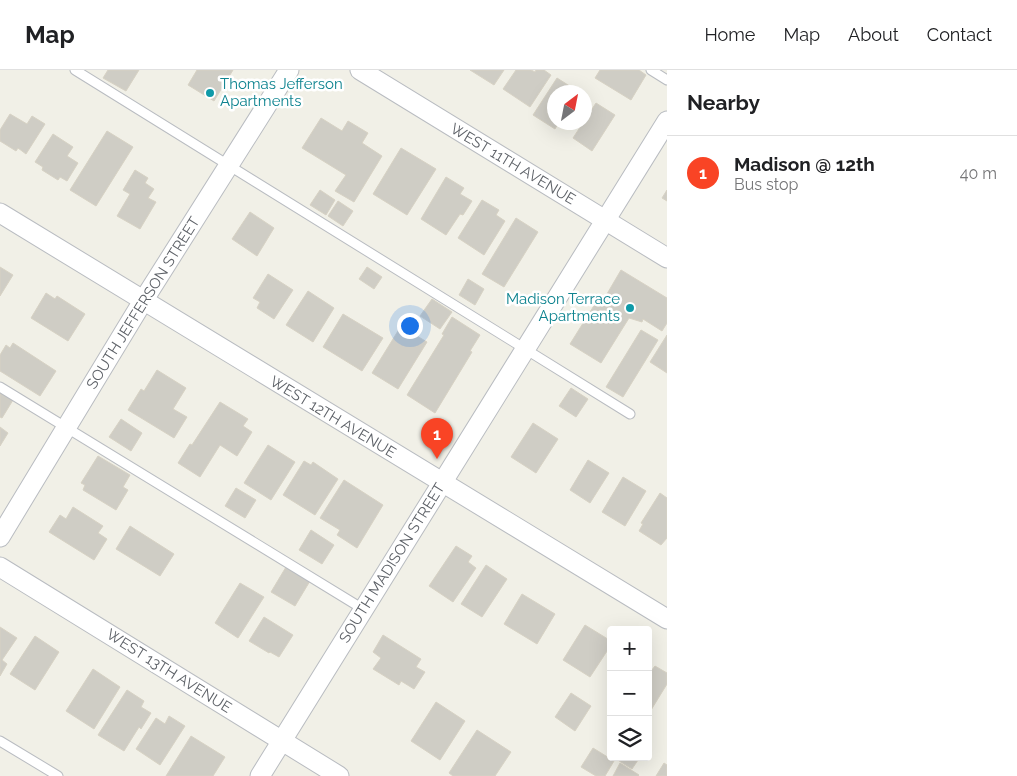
<!DOCTYPE html>
<html lang="en">
<head>
<meta charset="utf-8">
<style>
  :root { --surface:#fff; --page:#f6f6f6; --text:#202124; --muted:#757577; --line:#e0e0e0; --accent:#f94425 }
  body { margin:0; font-family:Raleway,sans-serif; background:var(--page); color:var(--text) }
  .controls { position:absolute; right:15px; bottom:15px; display:grid; overflow:hidden; border-radius:5px; box-shadow:0 5px 20px #0002 }
  .controls button { width:45px; height:45px; display:grid; place-items:center; padding:0; border:0; border-bottom:1px solid var(--line); background:var(--surface); color:var(--text); font:25px sans-serif }
  .compass { position:absolute; left:547px; top:15px; width:45px; height:45px; border-radius:50%; background:var(--surface); box-shadow:0 5px 20px #0002; rotate:32deg }
  .you { position:absolute; left:409px; top:255px; width:18px; height:18px; margin:-12px; border:4px solid #fff; border-radius:50%; background:#1a73e8; box-shadow:0 0 0 8px #1a73e833 }
  .badge { display:grid; place-items:center; width:32px; height:32px; border-radius:50%; background:var(--accent); color:#fff; font-size:16px; font-weight:700 }
  .pin { position:absolute; translate:-50% -41px; filter:drop-shadow(0 1px 2px #0008) }
  .pin::after { content:''; position:absolute; top:26px; width:18px; height:15px; background:inherit; clip-path:polygon(0 0,100% 0,50% 100%) }
  .list { margin:0; padding:0; list-style:none }
  h2 { display:flex; justify-content:space-between; align-items:center; height:65px; margin:0; padding:0 20px; font-size:21px }
  h2 small { font-size:16px; font-weight:400; color:var(--muted) }
  .list li { display:grid; grid-template-columns:32px 1fr auto; gap:15px; align-items:center; box-sizing:border-box; height:75px; padding:0 20px; border-top:1px solid var(--line) }
  .list b { display:block; font-size:19px; white-space:nowrap }
  .list p { margin:0; font-size:16px; white-space:nowrap; color:var(--muted) }
  .list em { font-size:16px; font-style:normal; color:var(--muted) }
  .icon { flex:none; width:28px; height:28px; fill:none; stroke:currentColor; stroke-width:2; stroke-linecap:round; stroke-linejoin:round }
  .map { position:relative; flex:none; width:667px; height:706px; overflow:hidden }
  header { display:flex; align-items:center; gap:30px; box-sizing:border-box; height:70px; padding:0 25px; background:var(--surface); border-bottom:1px solid var(--line) }
  header strong { font-size:24px }
  nav { display:flex; gap:28px; margin-inline-start:auto; font-size:18px }
  main { display:flex }
  aside { flex:1; background:var(--surface) }
  .map>svg:first-child { display:block }
  .building { fill:#cfcdc5; stroke:#d7d2c4 }
  .lines { fill:none; stroke-linecap:round; stroke-linejoin:round }
  .lane-casing { stroke:#b9bcc1; stroke-width:11 }
  .street-casing { stroke:#b9bcc1; stroke-width:21 }
  .lane { stroke:#fff; stroke-width:9 }
  .street { stroke:#fff; stroke-width:19 }
  .culture-dot { fill:#0f9aa8; stroke:#fff; stroke-width:2 }
  .labels { text-anchor:middle; stroke-width:5; stroke-linejoin:round; paint-order:stroke }
  .culture-label { font-size:15px; fill:#0d838f; stroke:#fff; text-anchor:start }
  .street-label { font-size:15px; fill:#5e6268; stroke:#fff }
</style>
</head>
<body>
<header>
<strong>Map</strong>
<nav><a>Home</a><a>Map</a><a>About</a><a>Contact</a></nav>
</header>
<main>
<div class="map">
<svg width="667" height="706" viewBox="0 0 667 706">
  <rect width="100%" height="100%" fill="#f1f0e7"/>
  <g class="building">
    <path d="M108 0H139L126 21 103 8Z"/>
    <path d="M197 0H233L214 31 188 15Z"/>
    <path d="M470 0H504L494 15Z"/>
    <path d="M516 0H531L535 2 536 0H544L551 5 530 37 503 19Z"/>
    <path d="M600 0H639L646 5 631 30 595 8Z"/>
    <path d="M557 8 579 22H554V52H559L555 59 533 45Z"/>
    <path d="M596 33 615 45 592 81 573 68Z"/>
    <path d="M10 44 27 54 32 46 45 54 26 84 18 78 16 81 0 71V60Z"/>
    <path d="M321 48 342 61 348 51 368 63 362 73 382 86 354 132 335 121 346 105 302 78Z"/>
    <path d="M107 61 133 77 96 136 70 120Z"/>
    <path d="M53 64 73 77 67 86 78 93 67 111 60 107 58 110 42 100 43 97 35 92Z"/>
    <path d="M401 78 436 99 407 145 373 124Z"/>
    <path d="M135 100 148 108 145 113 154 119 148 128 156 132 140 159 117 146 130 124 123 120Z"/>
    <path d="M446 107 464 118 460 124 472 131 463 145 460 144 446 165 421 149Z"/>
    <path d="M320 120 335 130 326 145 310 135Z"/>
    <path d="M667 120V131L662 128Z"/>
    <path d="M482 130 499 140 496 145 505 151 484 185 458 168Z"/>
    <path d="M338 131 353 141 343 156 328 146Z"/>
    <path d="M250 142 274 158 257 186 232 169Z"/>
    <path d="M516 148 538 162 504 217 482 204Z"/>
    <path d="M0 197 13 205 0 226Z"/>
    <path d="M367 197 382 207 374 219 359 209Z"/>
    <path d="M621 200 667 228V253L662 261 643 249 642 252 629 248 601 293 570 274 600 226 604 229Z"/>
    <path d="M268 204 293 220 274 249 257 238 260 232 253 228Z"/>
    <path d="M468 209 484 219 475 235 459 225Z"/>
    <path d="M308 221 334 238 313 272 286 255Z"/>
    <path d="M46 223 55 229 57 226 85 244 68 271 31 248Z"/>
    <path d="M432 229 452 242 440 259 420 246Z"/>
    <path d="M343 244 383 268 362 301 323 277Z"/>
    <path d="M452 247 480 265 470 281 472 282 435 343 407 325 444 265 442 264Z"/>
    <path d="M406 248 417 254 412 263 427 272 398 319 372 303Z"/>
    <path d="M641 260 658 270 623 327 606 317Z"/>
    <path d="M667 265V303L650 292Z"/>
    <path d="M13 273 56 301 40 326 0 301V285L6 275 10 278Z"/>
    <path d="M157 300 186 318 173 339 187 347 174 368 128 340 141 319 144 321Z"/>
    <path d="M571 318 588 329 576 347 559 336Z"/>
    <path d="M0 323 13 330 2 348 0 347Z"/>
    <path d="M220 332 248 349 243 356 252 362 237 386 220 375 200 407 178 393 190 374 192 375Z"/>
    <path d="M121 349 142 363 131 381 109 367Z"/>
    <path d="M533 353 558 369 536 403 511 387Z"/>
    <path d="M0 357 8 363 0 376Z"/>
    <path d="M268 375 295 392 271 430 244 413Z"/>
    <path d="M98 386 130 405 123 417 128 420 116 440 83 420 85 415 81 413Z"/>
    <path d="M588 390 609 403 590 433 570 420Z"/>
    <path d="M304 391 311 395 313 392 338 409 315 445 283 425Z"/>
    <path d="M623 407 646 421 625 456 602 442Z"/>
    <path d="M344 410 383 435 357 478 337 465 340 460 320 448Z"/>
    <path d="M236 418 256 430 245 448 225 436Z"/>
    <path d="M660 423 667 428V468L661 475 639 461 643 454 641 453Z"/>
    <path d="M73 437 103 456 98 463 107 469 94 490 49 462 60 445 66 449Z"/>
    <path d="M130 456 174 484 160 506 116 479Z"/>
    <path d="M311 460 334 475 322 494 299 480Z"/>
    <path d="M456 476 472 486 468 492 476 498 453 532 429 516Z"/>
    <path d="M486 495 507 509 482 547 461 534Z"/>
    <path d="M286 497 310 511 295 536 271 522Z"/>
    <path d="M240 513 264 527 238 568 215 553Z"/>
    <path d="M522 524 555 544 537 574 504 554Z"/>
    <path d="M264 547 293 565 279 587 270 582 269 583 249 571Z"/>
    <path d="M585 555 611 571V575L590 607 563 590Z"/>
    <path d="M0 557 17 568 2 590 7 594 0 606Z"/>
    <path d="M383 565 421 589 416 597 425 602 414 619 401 611 399 615 373 599 381 588 373 582Z"/>
    <path d="M35 566 59 582 35 620 10 604Z"/>
    <path d="M655 596 667 603V614L648 645V600L651 601Z"/>
    <path d="M93 599 120 617 94 659 66 641Z"/>
    <path d="M127 620 144 631 141 637 151 643 141 659 139 657 124 681 98 665Z"/>
    <path d="M571 623 591 636 575 661 555 647Z"/>
    <path d="M436 632 465 651 440 690 411 671Z"/>
    <path d="M169 646 185 656 160 695 136 679 156 648 165 654Z"/>
    <path d="M477 660 511 682 495 706H453L449 703Z"/>
    <path d="M191 666 225 687 213 706H166Z"/>
    <path d="M593 678 614 691 605 706H596L581 697Z"/>
    <path d="M613 687H640L632 699Z"/>
    <path d="M620 693 639 705 638 706H613Z"/>
    <path d="M664 693 667 695V706H656Z"/>
  </g>
  <g class="lines">
    <g class="lane-casing">
      <g id="lane">
        <path d="M75 0 630 344"/>
        <path d="M651 0 667 10"/>
        <path d="M0 317 363 539"/>
        <path d="M0 671 58 706"/>
      </g>
    </g>
    <g class="street-casing">
      <g id="street">
        <path d="M360 0 667 188"/>
        <path d="M0 143 667 549"/>
        <path d="M0 467 143 231 289 0"/>
        <path d="M0 497 339 706"/>
        <path d="M260 706 667 51"/>
      </g>
    </g>
    <use href="#lane" class="lane"/>
    <use href="#street" class="street"/>
  </g>
  <g class="culture-dot">
    <circle cx="210" cy="23" r="5"/>
    <circle cx="630" cy="238" r="5"/>
  </g>
  <g class="labels">
    <g class="culture-label">
      <text x="220" y="19">Thomas Jefferson<tspan x="220" dy="17">Apartments</tspan></text>
      <text x="620" y="234" text-anchor="end">Madison Terrace<tspan x="620" dy="17">Apartments</tspan></text>
    </g>
    <g class="street-label">
      <text transform="translate(513 94) rotate(31)" y="5">WEST 11TH AVENUE</text>
      <text transform="translate(143 233) rotate(-58)" y="5">SOUTH JEFFERSON STREET</text>
      <text transform="translate(333 347) rotate(31)" y="5">WEST 12TH AVENUE</text>
      <text transform="translate(392 493) rotate(-58)" y="5">SOUTH MADISON STREET</text>
      <text transform="translate(169 601) rotate(32)" y="5">WEST 13TH AVENUE</text>
    </g>
  </g>
</svg>
<div class="controls">
<button>+</button>
<button>−</button>
<button><svg class="icon" aria-label="layers" viewBox="0 0 24 24"><path d="M12 4l9 5-9 5-9-5zM3 14l9 5 9-5"/></svg></button>
</div>
<svg class="compass" viewBox="-18 -18 36 36"><path d="M0-13l5 13h-10z" fill="#e53935"/><path d="M0 13l5-13h-10z" fill="#757577"/></svg>
<div class="you"></div>
<div class="pin badge" style="left:437px;top:389px">1</div>
</div>
<aside>
<h2>Nearby<small></small></h2>
<ul class="list">
<li><span class="badge">1</span><div><b>Madison @ 12th</b><p>Bus stop</p></div><em>40 m</em></li>
</ul>
</aside>
</main>
</body>
</html>
